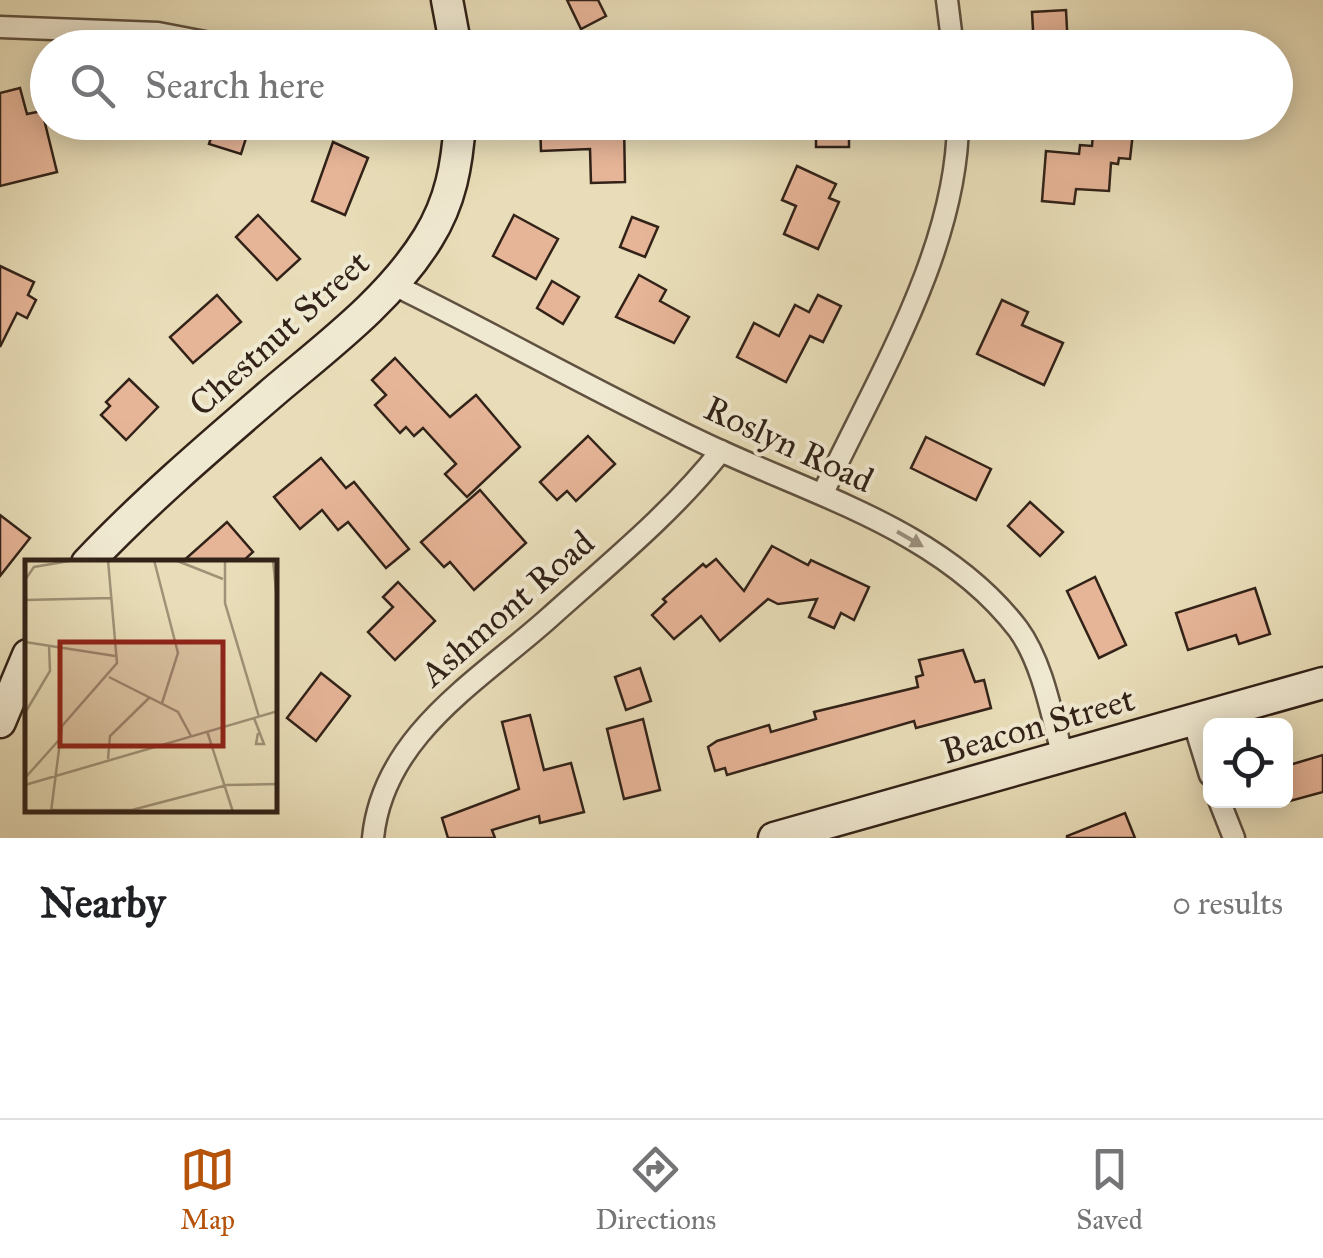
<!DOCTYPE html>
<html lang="en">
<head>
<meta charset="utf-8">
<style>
  :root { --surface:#fff; --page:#f2f2f2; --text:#202124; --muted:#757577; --line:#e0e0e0; --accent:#b45309 }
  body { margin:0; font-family:"IM FELL Great Primer",serif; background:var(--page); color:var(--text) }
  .controls { position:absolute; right:30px; bottom:30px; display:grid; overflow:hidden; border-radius:15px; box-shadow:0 5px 25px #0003 }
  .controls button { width:90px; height:90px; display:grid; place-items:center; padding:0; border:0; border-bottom:2px solid var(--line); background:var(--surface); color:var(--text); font:50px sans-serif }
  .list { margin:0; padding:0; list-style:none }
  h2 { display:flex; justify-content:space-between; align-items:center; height:130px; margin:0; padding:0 40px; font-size:42px }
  h2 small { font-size:32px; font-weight:400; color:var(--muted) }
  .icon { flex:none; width:55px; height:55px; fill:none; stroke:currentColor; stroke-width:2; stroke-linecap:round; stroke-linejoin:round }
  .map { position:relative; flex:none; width:1323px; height:838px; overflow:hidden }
  .search { position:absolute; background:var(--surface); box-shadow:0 5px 25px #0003; left:30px; right:30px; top:30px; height:110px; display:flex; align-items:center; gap:25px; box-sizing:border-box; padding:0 35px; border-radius:55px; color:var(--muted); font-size:38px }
  .sheet { height:280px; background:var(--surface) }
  nav { display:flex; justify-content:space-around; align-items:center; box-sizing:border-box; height:140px; border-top:2px solid var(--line); background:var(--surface); font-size:28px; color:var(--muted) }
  nav a { display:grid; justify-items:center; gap:5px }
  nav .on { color:var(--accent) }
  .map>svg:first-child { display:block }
  .building { fill:#e6b497; stroke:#322218; stroke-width:2.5 }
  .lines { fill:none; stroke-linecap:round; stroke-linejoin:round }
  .street-casing { stroke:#605140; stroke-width:25 }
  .secondary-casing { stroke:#322218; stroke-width:35 }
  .street { stroke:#f0e9d1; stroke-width:20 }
  .secondary { stroke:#f0e9d1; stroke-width:30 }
  .oneway { fill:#9a8f7e }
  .labels { text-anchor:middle; stroke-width:8; stroke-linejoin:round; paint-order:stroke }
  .street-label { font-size:35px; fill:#322218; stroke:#f0e9d1 }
  .inset-road { fill:none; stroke:#9f9278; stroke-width:2.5 }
  .view { fill:#8f2418; fill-opacity:0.15; stroke:#8f2418; stroke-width:5 }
  .inset-edge { fill:none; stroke:#322218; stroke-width:5 }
</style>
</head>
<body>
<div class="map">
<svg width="1323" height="838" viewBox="0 0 1323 838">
  <rect width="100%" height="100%" fill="#e8ddb8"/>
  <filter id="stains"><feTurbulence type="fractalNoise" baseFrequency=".002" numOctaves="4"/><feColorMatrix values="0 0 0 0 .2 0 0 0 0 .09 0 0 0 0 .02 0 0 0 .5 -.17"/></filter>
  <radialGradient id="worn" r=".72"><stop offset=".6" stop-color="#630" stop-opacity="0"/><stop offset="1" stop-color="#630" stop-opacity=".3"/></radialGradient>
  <g class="building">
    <path d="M567 0H598L606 16 581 29Z"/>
    <path d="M1066 10 1068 48H1034L1032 12Z"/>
    <path d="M20 88 27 114 42 111 57 172 0 186V93Z"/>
    <path d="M216 122H251L241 154 209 144Z"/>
    <path d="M540 122H624L625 182 591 183 590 149 541 151Z"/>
    <rect x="816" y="122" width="33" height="25"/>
    <path d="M1094 122 1134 124 1130 159 1119 158 1118 164 1111 163 1109 191 1076 189 1074 204 1042 201 1046 151 1079 154 1080 145 1092 146Z"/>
    <path d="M333 142 368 158 345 215 312 201Z"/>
    <path d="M797 166 836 184 829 198 839 202 818 249 784 234 796 206 782 200Z"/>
    <path d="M258 215 300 259 277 280 236 237Z"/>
    <path d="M514 215 558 239 536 279 493 256Z"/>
    <path d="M632 217 658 227 645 257 620 247Z"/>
    <path d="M0 266 34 282 28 295 36 300 27 318 17 313 0 347Z"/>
    <path d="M639 275 666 290 660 301 689 317 674 343 616 317Z"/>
    <path d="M552 281 579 297 563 324 537 308Z"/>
    <path d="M217 295 241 322 193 363 170 337Z"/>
    <path d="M818 295 841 306 823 342 810 336 786 382 737 357 754 323 779 336 795 305 809 312Z"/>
    <path d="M1002 300 1028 312 1022 325 1063 343 1044 385 977 354Z"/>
    <path d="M395 358 450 417 476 395 520 447 467 497 445 474 456 464 423 428 414 436 406 427 400 433 375 405 386 395 372 380Z"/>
    <path d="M129 379 158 407 126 440 101 415 110 406 106 402Z"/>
    <path d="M588 436 615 464 576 501 567 491 557 500 540 482Z"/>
    <path d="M926 437 991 469 976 500 911 468Z"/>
    <path d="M321 458 346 488 354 482 409 549 386 568 348 522 338 530 322 510 300 529 274 497Z"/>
    <path d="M480 490 526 543 474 590 450 562 444 567 421 542Z"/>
    <path d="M1030 502 1063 532 1040 556 1008 526Z"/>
    <path d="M0 515 30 538 0 576Z"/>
    <path d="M227 522 253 552 241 563H181Z"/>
    <path d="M772 546 808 565 811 560 869 587 854 620 841 613 834 628 809 617 817 599 778 604 768 599 720 641 701 616 674 639 652 615 666 602 663 599 703 564 706 567 716 559 744 591Z"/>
    <path d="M1095 577 1126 645 1099 658 1067 591Z"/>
    <path d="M398 582 435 621 395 660 368 632 393 607 383 597Z"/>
    <path d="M1255 588 1270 634 1239 644 1236 635 1188 650 1176 613Z"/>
    <path d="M963 650 975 682 984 680 991 708 916 728 914 721 727 775 725 768 715 771 708 747 717 741 769 725 771 732 816 719 814 712 918 687 916 677 923 675 919 660Z"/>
    <path d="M640 668 651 701 626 710 615 677Z"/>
    <path d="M321 673 350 696 316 741 287 718Z"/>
    <path d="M530 715 544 770 571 763 584 812 540 823 539 816 492 830 495 838H448L442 818 519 789 502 722Z"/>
    <path d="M643 719 660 790 624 799 607 729Z"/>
    <path d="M1323 755V792L1290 801 1286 766Z"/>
    <path d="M1125 813 1135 838H1067V836Z"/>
  </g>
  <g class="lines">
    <g class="street-casing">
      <g id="street">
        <path d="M947 0 953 48"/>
        <path d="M0 27 158 33 236 48"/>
        <path d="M392 284C503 338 611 401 723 452 826 499 946 535 1018 629 1043 663 1052 717 1063 757"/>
        <path d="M823 493C876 380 957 250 958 122"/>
        <path d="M1193 720 1210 775"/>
        <path d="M1219 800 1234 838"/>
        <path d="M373 838C383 735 480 680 550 617 609 564 672 513 721 451"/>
      </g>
    </g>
    <g class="secondary-casing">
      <g id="secondary">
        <path d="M447 0 456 48"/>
        <path d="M87 563C145 502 208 448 272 393 326 347 390 300 428 238 451 201 457 165 460 122"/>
        <path d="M0 722 28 655"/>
        <path d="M774 838 1323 683"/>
      </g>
    </g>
    <use href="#street" class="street"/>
    <use href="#secondary" class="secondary"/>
  </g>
  <defs><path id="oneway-solid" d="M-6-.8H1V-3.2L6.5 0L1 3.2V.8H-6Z" transform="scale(2.5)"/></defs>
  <use class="oneway" href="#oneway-solid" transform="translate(910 539) rotate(30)"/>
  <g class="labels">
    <g class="street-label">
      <text transform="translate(279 333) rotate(-42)" y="12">Chestnut Street</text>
      <text transform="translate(789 444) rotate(25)" y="12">Roslyn Road</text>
      <text transform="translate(507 608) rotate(-41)" y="12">Ashmont Road</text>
      <text transform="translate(1038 725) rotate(-16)" y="12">Beacon Street</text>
    </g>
  </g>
  <g transform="translate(25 560)">
    <rect width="252" height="252" fill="#e8ddb8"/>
    <path class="inset-road" d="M129 0 153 93 137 143M150 0 198 19M200 0V43L234 157M248 0 253 51M0 20 9 7 50 0M0 40 86 38M0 82 90 96M84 117 153 152 166 176M0 153 25 111 24 85M229 158 239 184H231L233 173M182 171 208 252M83 199 85 176 124 138M0 218 34 180M0 225 253 151M26 250H107L202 225 253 224M26 252 37 166 92 103 83 0"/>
    <path class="view" d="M35 82H198V186H35Z"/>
    <rect width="252" height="252" class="inset-edge"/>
  </g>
  <rect width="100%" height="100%" filter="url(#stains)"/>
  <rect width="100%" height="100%" fill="url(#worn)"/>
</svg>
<div class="controls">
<button><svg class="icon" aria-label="locate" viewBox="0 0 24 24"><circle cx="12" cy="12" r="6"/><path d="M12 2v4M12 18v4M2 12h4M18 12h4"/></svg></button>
</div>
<div class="search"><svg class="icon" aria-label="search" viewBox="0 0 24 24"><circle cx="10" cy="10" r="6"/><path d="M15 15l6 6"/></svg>Search here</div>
</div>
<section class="sheet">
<h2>Nearby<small>0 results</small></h2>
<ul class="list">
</ul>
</section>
<nav>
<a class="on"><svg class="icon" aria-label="map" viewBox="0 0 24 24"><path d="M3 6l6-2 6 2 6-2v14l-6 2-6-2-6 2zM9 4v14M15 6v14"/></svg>Map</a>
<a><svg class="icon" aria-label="directions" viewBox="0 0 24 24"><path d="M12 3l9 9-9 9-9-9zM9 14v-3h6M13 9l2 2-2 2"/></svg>Directions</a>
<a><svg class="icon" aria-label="saved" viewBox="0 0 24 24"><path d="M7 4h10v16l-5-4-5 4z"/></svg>Saved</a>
</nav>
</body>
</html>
